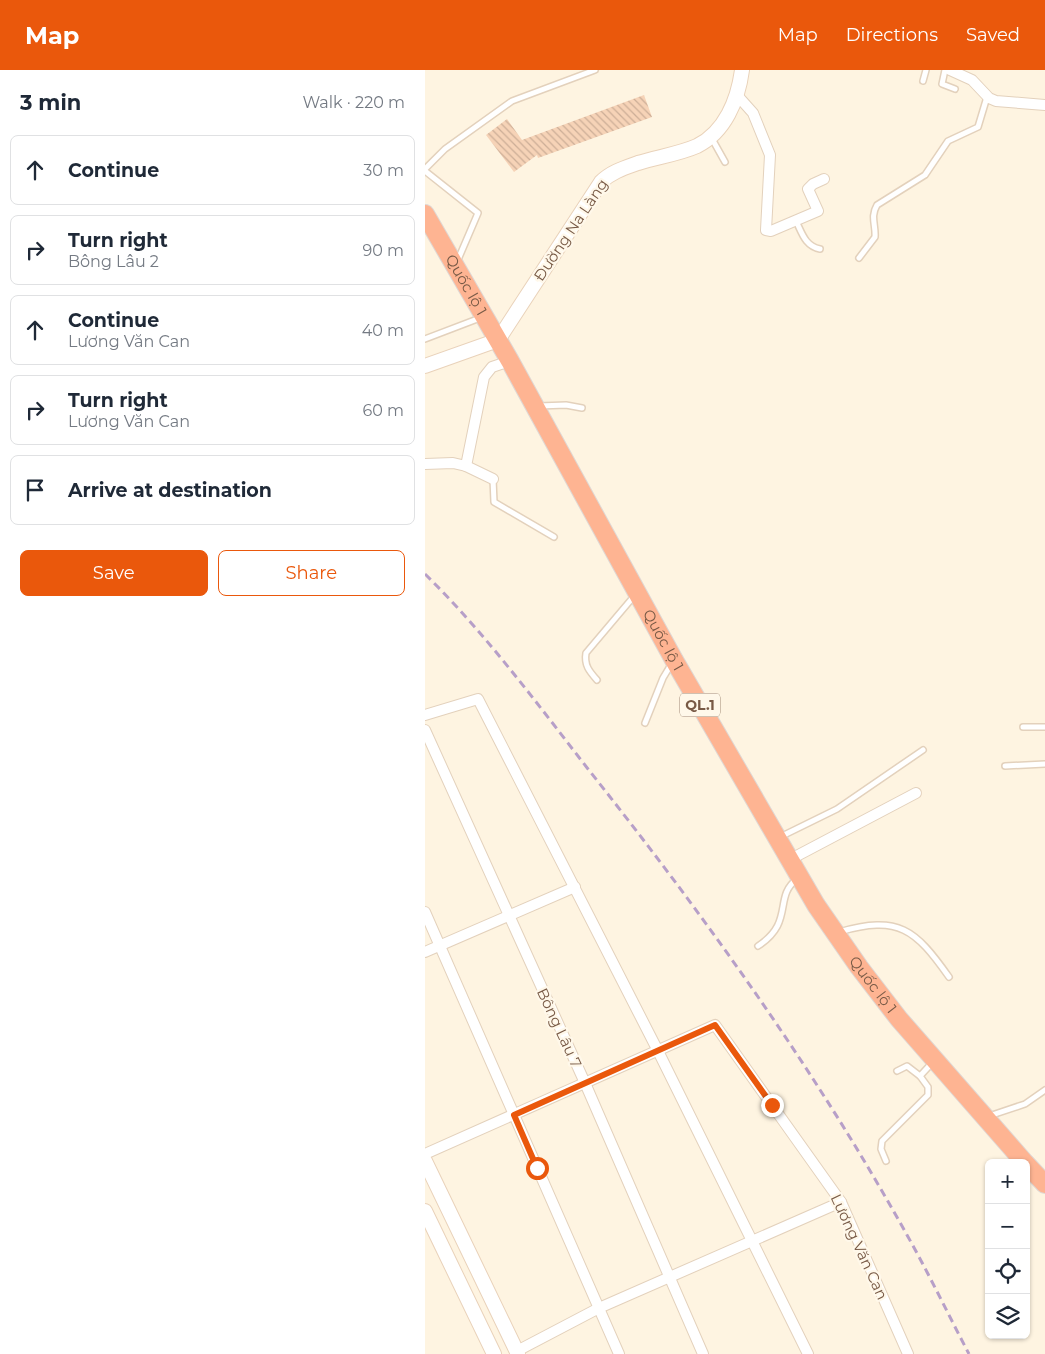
<!DOCTYPE html>
<html lang="en">
<head>
<meta charset="utf-8">
<style>
  :root { --surface:#fff; --page:#f2f2f3; --text:#1f2937; --muted:#747a83; --line:#e0e1e3; --accent:#ea580c }
  body { margin:0; font-family:Montserrat,sans-serif; background:var(--page); color:var(--text) }
  .controls { position:absolute; right:15px; bottom:15px; display:grid; overflow:hidden; border-radius:8px; box-shadow:0 1px 4px #0004 }
  .controls button { width:45px; height:45px; display:grid; place-items:center; padding:0; border:0; border-bottom:1px solid var(--line); background:var(--surface); color:var(--text); font:25px sans-serif }
  .stop { position:absolute; width:15px; height:15px; margin:-11px; border:4px solid #ea580c; border-radius:50%; background:#fff }
  .stop.end { background:#ea580c; border-color:#fff; box-shadow:0 1px 5px #0008 }
  .list { margin:0; padding:0; list-style:none }
  h2 { display:flex; justify-content:space-between; align-items:center; height:65px; margin:0; padding:0 20px; font-size:21px }
  h2 small { font-size:16px; font-weight:400; color:var(--muted) }
  .list li { display:grid; grid-template-columns:32px 1fr auto; gap:15px; align-items:center; box-sizing:border-box; height:70px; margin:0 10px 10px; padding:0 10px; border:1px solid var(--line); border-radius:8px }
  .list b { display:block; font-size:19px; white-space:nowrap }
  .list p { margin:0; font-size:16px; white-space:nowrap; color:var(--muted) }
  .list em { font-size:16px; font-style:normal; color:var(--muted) }
  .actions { display:flex; gap:10px; padding:15px 20px }
  .actions a { flex:1; padding:11px 0; border:1px solid var(--accent); border-radius:8px; text-align:center; font-size:18px; color:var(--accent) }
  .actions .main { background:var(--accent); color:#fff }
  .icon { flex:none; width:28px; height:28px; fill:none; stroke:currentColor; stroke-width:2; stroke-linecap:round; stroke-linejoin:round }
  .map { position:relative; flex:none; width:620px; height:1284px; overflow:hidden }
  header { display:flex; align-items:center; gap:30px; box-sizing:border-box; height:70px; padding:0 25px; background:var(--accent); color:#fff }
  header strong { font-size:24px }
  nav { display:flex; gap:28px; margin-inline-start:auto; font-size:18px }
  main { display:flex }
  aside { flex:1; background:var(--surface) }
  .map>svg:first-child { display:block }
  .building { fill:url(#building-back-hatch) }
  .lines { fill:none; stroke-linecap:round; stroke-linejoin:round }
  .lane-casing { stroke:#e3d1bc; stroke-width:8 }
  .street-casing { stroke:#e3d1bc; stroke-width:12 }
  .secondary-casing { stroke:#e9d2ba; stroke-width:16 }
  .highway-casing { stroke:#dfd7d3; stroke-width:20 }
  .lane { stroke:#fff; stroke-width:5 }
  .street { stroke:#fff; stroke-width:10 }
  .secondary { stroke:#fff; stroke-width:14 }
  .highway { stroke:#feb492; stroke-width:18 }
  .rail { stroke:#b79fc8; stroke-width:3; stroke-dasharray:8 5; stroke-linecap:butt }
  .route { stroke:#ea580c; stroke-width:6 }
  .labels { text-anchor:middle; stroke-width:4.5; stroke-linejoin:round; paint-order:stroke }
  .shield { fill:#fff8ea; stroke:#a08977; stroke-width:1 }
  .shield-label { font-size:14px; font-weight:bold; fill:#785a46 }
  .street-label { font-size:15px; fill:#785a46; stroke:#fff8ea }
</style>
</head>
<body>
<header>
<strong>Map</strong>
<nav><a>Map</a><a>Directions</a><a>Saved</a></nav>
</header>
<main>
<aside>
<h2>3 min<small>Walk · 220 m</small></h2>
<ul class="list">
<li><svg class="icon" aria-label="ahead" viewBox="0 0 24 24"><path d="M12 20V5M6 11l6-6 6 6"/></svg><div><b>Continue</b></div><em>30 m</em></li>
<li><svg class="icon" aria-label="right" viewBox="0 0 24 24"><path d="M7 20v-9h11M14 6l5 5-5 5"/></svg><div><b>Turn right</b><p>Bông Lâu 2</p></div><em>90 m</em></li>
<li><svg class="icon" aria-label="ahead" viewBox="0 0 24 24"><path d="M12 20V5M6 11l6-6 6 6"/></svg><div><b>Continue</b><p>Lương Văn Can</p></div><em>40 m</em></li>
<li><svg class="icon" aria-label="right" viewBox="0 0 24 24"><path d="M7 20v-9h11M14 6l5 5-5 5"/></svg><div><b>Turn right</b><p>Lương Văn Can</p></div><em>60 m</em></li>
<li><svg class="icon" aria-label="arrive" viewBox="0 0 24 24"><path d="M6 21V4h12l-3 4 3 4H6"/></svg><div><b>Arrive at destination</b></div></li>
</ul>
<div class="actions"><a class="main">Save</a><a>Share</a></div>
</aside>
<div class="map">
<svg width="620" height="1284" viewBox="0 0 620 1284">
  <defs>
    <pattern id="building-back-hatch" width="6" height="6" patternUnits="userSpaceOnUse" patternTransform="scale(1.25)"><rect width="6" height="6" fill="#f6d3b7"/><path d="M-1 5l2 2M0 0l6 6M5-1l2 2" fill="none" stroke="#ccae97"/></pattern>
  </defs>
  <rect width="100%" height="100%" fill="#fef4e1"/>
  <path class="building" d="M219 25 227 47 113 88 112 85 89 102 61 65 82 49 97 70Z"/>
  <g class="lines">
    <g class="lane-casing">
      <g id="lane">
        <path d="M520 0 517 14 530 19"/>
        <path d="M498 11 501 0"/>
        <path d="M286 67 300 92"/>
        <path d="M0 99 20 79 87 31 170 0"/>
        <path d="M0 101 53 143 32 192"/>
        <path d="M371 151C377 163 380 176 395 179"/>
        <path d="M434 188 450 167C451 155 445 147 452 135L500 105 523 71 553 57 562 27"/>
        <path d="M0 269 55 248"/>
        <path d="M114 336 141 335 157 338"/>
        <path d="M68 409 69 432 129 467"/>
        <path d="M172 610C164 601 159 595 161 583L210 525"/>
        <path d="M220 653 238 608 247 593"/>
        <path d="M598 657H620"/>
        <path d="M580 696 620 694"/>
        <path d="M355 767 412 739 498 680"/>
        <path d="M414 862C474 845 490 859 524 907"/>
        <path d="M333 876C370 852 348 827 372 809"/>
        <path d="M472 1001 482 996 495 1006"/>
        <path d="M564 1046 600 1034 620 1020"/>
        <path d="M461 1091 456 1079 457 1071 503 1025V1017L495 1006 507 993"/>
      </g>
    </g>
    <g class="street-casing">
      <g id="street">
        <path d="M525 0 547 10 564 28 571 31 620 35"/>
        <path d="M311 24 328 43 345 85 341 160 346 161 393 141 383 119 388 114 399 109"/>
        <path d="M0 394 28 393 41 396 68 409"/>
        <path d="M41 396 59 307 67 297 85 291"/>
        <path d="M0 645 53 629 233 981 383 1284"/>
        <path d="M0 660 160 1013 278 1284"/>
        <path d="M364 790 491 723"/>
        <path d="M0 842 194 1284"/>
        <path d="M0 882 150 817"/>
        <path d="M0 1084 290 955 416 1132 483 1284"/>
        <path d="M92 1281 174 1238 416 1132"/>
      </g>
    </g>
    <g class="secondary-casing">
      <g id="secondary">
        <path d="M0 296 73 270 176 112C186 102 199 98 213 93 232 87 254 84 272 76 300 62 313 30 317 0"/>
        <path d="M0 1091 93 1284"/>
        <path d="M0 1141 69 1284"/>
      </g>
    </g>
    <g class="highway-casing">
      <g id="highway">
        <path id="s1" d="M0 144 85 291 249 590 391 835 434 897 474 949 600 1093"/>
        <path d="M601 1094 620 1114"/>
      </g>
    </g>
    <use href="#lane" class="lane"/>
    <use href="#street" class="street"/>
    <use href="#secondary" class="secondary"/>
    <use href="#highway" class="highway"/>
    <path class="rail" d="M0 504C60 563 111 632 163 699 279 845 391 1001 482 1165 504 1204 523 1244 544 1284"/>
  </g>
  <g class="lines">
    <path class="route" d="M112 1098 89 1045 290 955 347 1035"/>
  </g>
  <g class="labels">
    <rect class="shield" x="255" y="623.5" width="40" height="23" rx="4"/>
    <g class="shield-label">
      <text x="275" y="640">QL.1</text>
    </g>
    <g class="street-label">
      <text transform="translate(146 160) rotate(-56)" y="5">Đường Na Làng</text>
      <text dy="5" stroke="none"><textPath href="#s1" startOffset="82">Quốc lộ 1</textPath></text>
      <text dy="5" stroke="none"><textPath href="#s1" startOffset="488">Quốc lộ 1</textPath></text>
      <text dy="5" stroke="none"><textPath href="#s1" startOffset="892">Quốc lộ 1</textPath></text>
      <text transform="translate(134 958) rotate(65)" y="5">Bông Lâu 7</text>
      <text transform="translate(434 1177) rotate(65)" y="5">Lương Văn Can</text>
    </g>
  </g>
</svg>
<div class="controls">
<button>+</button>
<button>−</button>
<button><svg class="icon" aria-label="locate" viewBox="0 0 24 24"><circle cx="12" cy="12" r="6"/><path d="M12 2v4M12 18v4M2 12h4M18 12h4"/></svg></button>
<button><svg class="icon" aria-label="layers" viewBox="0 0 24 24"><path d="M12 4l9 5-9 5-9-5zM3 14l9 5 9-5"/></svg></button>
</div>
<div class="stop" style="left:112px;top:1098px"></div>
<div class="stop end" style="left:347px;top:1035px"></div>
</div>
</main>
</body>
</html>
